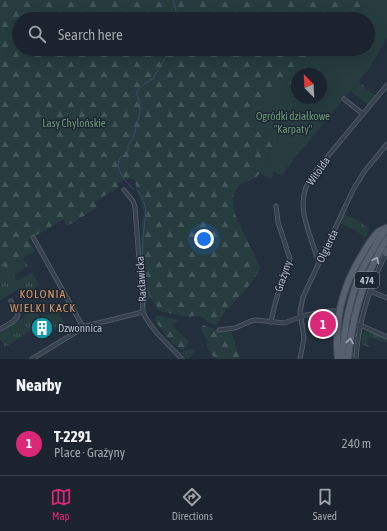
<!DOCTYPE html>
<html lang="en">
<head>
<meta charset="utf-8">
<style>
  :root { --surface:#1b232e; --page:#282f3a; --text:#f1f3f6; --muted:#a0a4aa; --line:#39404a; --accent:#db2777 }
  body { margin:0; font-family:"Asap Condensed",sans-serif; background:var(--page); color:var(--text) }
  .compass { position:absolute; left:291px; top:68px; width:36px; height:36px; border-radius:50%; background:var(--surface); box-shadow:0 4px 16px #0002; rotate:336deg }
  .you { position:absolute; left:204px; top:239px; width:14px; height:14px; margin:-10px; border:3px solid #fff; border-radius:50%; background:#1a73e8; box-shadow:0 0 0 6px #1a73e833 }
  .badge { display:grid; place-items:center; width:26px; height:26px; border-radius:50%; background:var(--accent); color:#fff; font-size:13px; font-weight:700 }
  .pin { position:absolute; translate:-50% -50%; border:2px solid #fff; box-shadow:0 1px 4px #0006 }
  .list { margin:0; padding:0; list-style:none }
  h2 { display:flex; justify-content:space-between; align-items:center; height:52px; margin:0; padding:0 16px; font-size:17px }
  h2 small { font-size:13px; font-weight:400; color:var(--muted) }
  .list li { display:grid; grid-template-columns:26px 1fr auto; gap:12px; align-items:center; box-sizing:border-box; height:64px; padding:0 16px; border-top:1px solid var(--line) }
  .list b { display:block; font-size:15px; white-space:nowrap }
  .list p { margin:0; font-size:13px; white-space:nowrap; color:var(--muted) }
  .list em { font-size:13px; font-style:normal; color:var(--muted) }
  .icon { flex:none; width:22px; height:22px; fill:none; stroke:currentColor; stroke-width:2; stroke-linecap:round; stroke-linejoin:round }
  .map { position:relative; flex:none; width:387px; height:359px; overflow:hidden }
  .search { position:absolute; background:var(--surface); box-shadow:0 4px 16px #0002; left:12px; right:12px; top:12px; height:44px; display:flex; align-items:center; gap:10px; box-sizing:border-box; padding:0 14px; border-radius:22px; color:var(--muted); font-size:15px }
  .sheet { height:116px; background:var(--surface) }
  nav { display:flex; justify-content:space-around; align-items:center; box-sizing:border-box; height:56px; border-top:1px solid var(--line); background:var(--surface); font-size:11px; color:var(--muted) }
  nav a { display:grid; justify-items:center; gap:2px }
  nav .on { color:var(--accent) }
  .map>svg:first-child { display:block }
  .grass { fill:url(#grass-tufts) }
  .forest { fill:url(#forest-firs) }
  .green { fill:#263c3f }
  .lines { fill:none; stroke-linecap:round; stroke-linejoin:round }
  .stream { stroke:#394c67; stroke-width:1 }
  .street-casing { stroke:#565f6c; stroke-width:5 }
  .primary-casing { stroke:#414a57; stroke-width:8 }
  .street { stroke:#38414e; stroke-width:3.5 }
  .primary { stroke:#56606e; stroke-width:6 }
  .oneway { stroke:#a1aab7 }
  .labels { text-anchor:middle; stroke-width:3; stroke-linejoin:round; paint-order:stroke }
  .shield { fill:#1d2633; stroke:#878f9c; stroke-width:1 }
  .shield-label { font-size:10px; font-weight:bold; fill:#b4bcc9 }
  .park-label { font-size:11px; fill:#6b9a76; stroke:#1d2633 }
  .street-label { font-size:11px; fill:#b4bcc9; stroke:#1d2633 }
  .poi-label { font-size:11px; fill:#b4bcc9; stroke:#1d2633; text-anchor:start }
  .neighbourhood-label { font-size:12px; letter-spacing:1px; fill:#d59563; stroke:#1d2633 }
</style>
</head>
<body>
<div class="map">
<svg width="387" height="359" viewBox="0 0 387 359">
  <defs>
    <pattern id="grass-tufts" width="24" height="20" patternUnits="userSpaceOnUse"><rect width="24" height="20" fill="#263c3f"/><path d="M3 7l-1-3M5 7V3M7 7l1-3M15 17l-1-3M17 17v-4M19 17l1-3" fill="none" stroke="#435659"/></pattern>
    <pattern id="forest-firs" width="22" height="20" patternUnits="userSpaceOnUse"><rect width="22" height="20" fill="#263c3f"/><path d="M5 1l3.5 6h-7zM16 11l3.5 6h-7z" fill="#435659"/></pattern>
  </defs>
  <rect width="100%" height="100%" fill="#242f3e"/>
  <g class="grass">
    <path d="M359 82 375 96 368 105 351 91Z"/>
    <path d="M344 214 357 220 370 229 365 237 354 229 340 223Z"/>
    <path d="M23 258 28 266 14 275 17 281 32 273 39 285 25 294 21 288 0 300V260L5 268Z"/>
    <path d="M34 309 40 319 55 309 65 323 50 333 43 323 5 347 0 339V332L24 318 23 316Z"/>
    <path d="M355 327H356L357 328 354 359H351Z"/>
    <path d="M365 332H371L387 339V343L369 337 367 345H370V347L363 345C363 341 361 338 362 333Z"/>
  </g>
  <g class="forest">
    <path d="M0 0H366L350 19H19V49H323L302 74H297V79L296 81 249 112V115C255 119 262 123 267 127 277 136 272 149 267 159 264 165 262 173 256 177 250 182 242 181 237 188 232 194 233 204 234 212L260 267C251 291 227 303 216 326L207 321 203 317 195 316 188 317 156 310 157 307 151 299 142 276 141 242 142 224 144 213 134 179H126L117 184 119 187 94 202 97 208 67 226 63 220 35 236 34 235 28 239 35 251 5 268 0 260Z"/>
    <path d="M156 315 179 320 172 324 189 342 183 350C170 343 164 332 155 321Z"/>
    <path d="M203 325C213 329 221 332 231 331L240 359H216C209 352 206 349 207 339L203 334 201 329Z"/>
  </g>
  <g class="green">
    <path d="M366 0H387V37L369 69 299 153 288 167H287L282 176 274 172 271 179 260 173C266 161 281 140 267 127 262 123 255 119 249 115V112L297 79V98H321V74H302L323 49H368V19H350Z"/>
    <path d="M191 349 194 352 189 359H187L181 352Z"/>
  </g>
  <g class="lines">
    <g class="stream">
      <path d="M173 0 176 10 174 19"/>
      <path d="M134 189C124 182 108 159 127 154L128 151V145L133 139 140 113 139 100 137 95V91L145 83 153 79 154 77 167 55 165 49"/>
      <path d="M137 190 142 197 146 209 143 239 142 262 144 279 149 293V297L145 304V307"/>
    </g>
    <g class="street-casing">
      <g id="street">
        <path d="M344 99 363 114"/>
        <path d="M124 190 133 201 135 207 143 312C150 329 169 345 182 359"/>
        <path d="M33 237 83 327"/>
        <path d="M319 261 317 257C308 228 293 202 313 174L387 85"/>
        <path d="M370 291 387 298"/>
        <path d="M346 321 360 325 387 337"/>
        <path d="M271 322C274 305 279 290 284 273 286 268 289 265 290 259L278 222 276 206"/>
        <path d="M0 329C5 326 18 321 18 314 17 310 13 305 11 301"/>
        <path d="M219 330 235 328 251 321 256 320 284 323 306 315 330 311H339"/>
        <path d="M32 359 86 326 143 312"/>
        <path d="M300 359 304 338 300 312 303 297 353 190 364 172 387 144"/>
        <path d="M356 359C358 322 370 286 386 253"/>
      </g>
    </g>
    <g class="primary-casing">
      <g id="primary">
        <path d="M386 253 387 251"/>
        <path d="M338 359C334 322 342 287 362 255 365 249 373 237 378 232 380 231 384 229 386 228"/>
        <path d="M342 359C344 329 349 300 361 272 368 257 377 243 385 230"/>
        <path d="M348 359C352 317 364 275 387 239"/>
      </g>
    </g>
    <use href="#street" class="street"/>
    <use href="#primary" class="primary"/>
  </g>
  <defs><path id="oneway-chevron" d="M-2-3.5L2.5 0L-2 3.5" fill="none" stroke-width="1.6" stroke-linecap="round" stroke-linejoin="round"/></defs>
  <g class="oneway">
    <use href="#oneway-chevron" transform="translate(376 260) rotate(-64)"/>
    <use href="#oneway-chevron" transform="translate(350 341) rotate(-81)"/>
  </g>
  <defs>
    <g id="building-disc" transform="scale(1.15)"><circle r="9.5" fill="#0f9aa8" stroke="#1d2633"/><path d="M-4-6H4V6H1V3H-1V6H-4ZM-2.5-4.3h1.7v1.8h-1.7ZM.8-4.3h1.7v1.8H.8ZM-2.5-1h1.7V.8h-1.7ZM.8-1h1.7V.8H.8Z" fill="#fff"/></g>
  </defs>
  <g fill-rule="evenodd">
    <use href="#building-disc" x="42" y="328"/>
  </g>
  <g class="labels">
    <rect class="shield" x="355" y="272" width="24" height="16" rx="3"/>
    <g class="shield-label">
      <text x="367" y="284">474</text>
    </g>
    <g class="park-label">
      <text x="293" y="120">Ogródki działkowe<tspan x="293" dy="13">"Karpaty"</tspan></text>
      <text x="74" y="127">Lasy Chylońskie</text>
    </g>
    <g class="street-label">
      <text transform="translate(318 171) rotate(-55)" y="4">Witolda</text>
      <text transform="translate(327 246) rotate(-64)" y="4">Olgierda</text>
      <text transform="translate(283 276) rotate(-72)" y="4">Grażyny</text>
      <text transform="translate(141 279) rotate(-94)" y="4">Racławicka</text>
    </g>
    <g class="poi-label">
      <text x="58" y="332">Dzwonnica</text>
    </g>
    <g class="neighbourhood-label">
      <text x="43" y="298">KOLONIA<tspan x="43" dy="14">WIELKI KACK</tspan></text>
    </g>
  </g>
</svg>
<svg class="compass" viewBox="-18 -18 36 36"><path d="M0-13l5 13h-10z" fill="#e53935"/><path d="M0 13l5-13h-10z" fill="#a0a4aa"/></svg>
<div class="you"></div>
<div class="pin badge" style="left:323px;top:324px">1</div>
<div class="search"><svg class="icon" aria-label="search" viewBox="0 0 24 24"><circle cx="10" cy="10" r="6"/><path d="M15 15l6 6"/></svg>Search here</div>
</div>
<section class="sheet">
<h2>Nearby<small></small></h2>
<ul class="list">
<li><span class="badge">1</span><div><b>T-2291</b><p>Place · Grażyny</p></div><em>240 m</em></li>
</ul>
</section>
<nav>
<a class="on"><svg class="icon" aria-label="map" viewBox="0 0 24 24"><path d="M3 6l6-2 6 2 6-2v14l-6 2-6-2-6 2zM9 4v14M15 6v14"/></svg>Map</a>
<a><svg class="icon" aria-label="directions" viewBox="0 0 24 24"><path d="M12 3l9 9-9 9-9-9zM9 14v-3h6M13 9l2 2-2 2"/></svg>Directions</a>
<a><svg class="icon" aria-label="saved" viewBox="0 0 24 24"><path d="M7 4h10v16l-5-4-5 4z"/></svg>Saved</a>
</nav>
</body>
</html>
